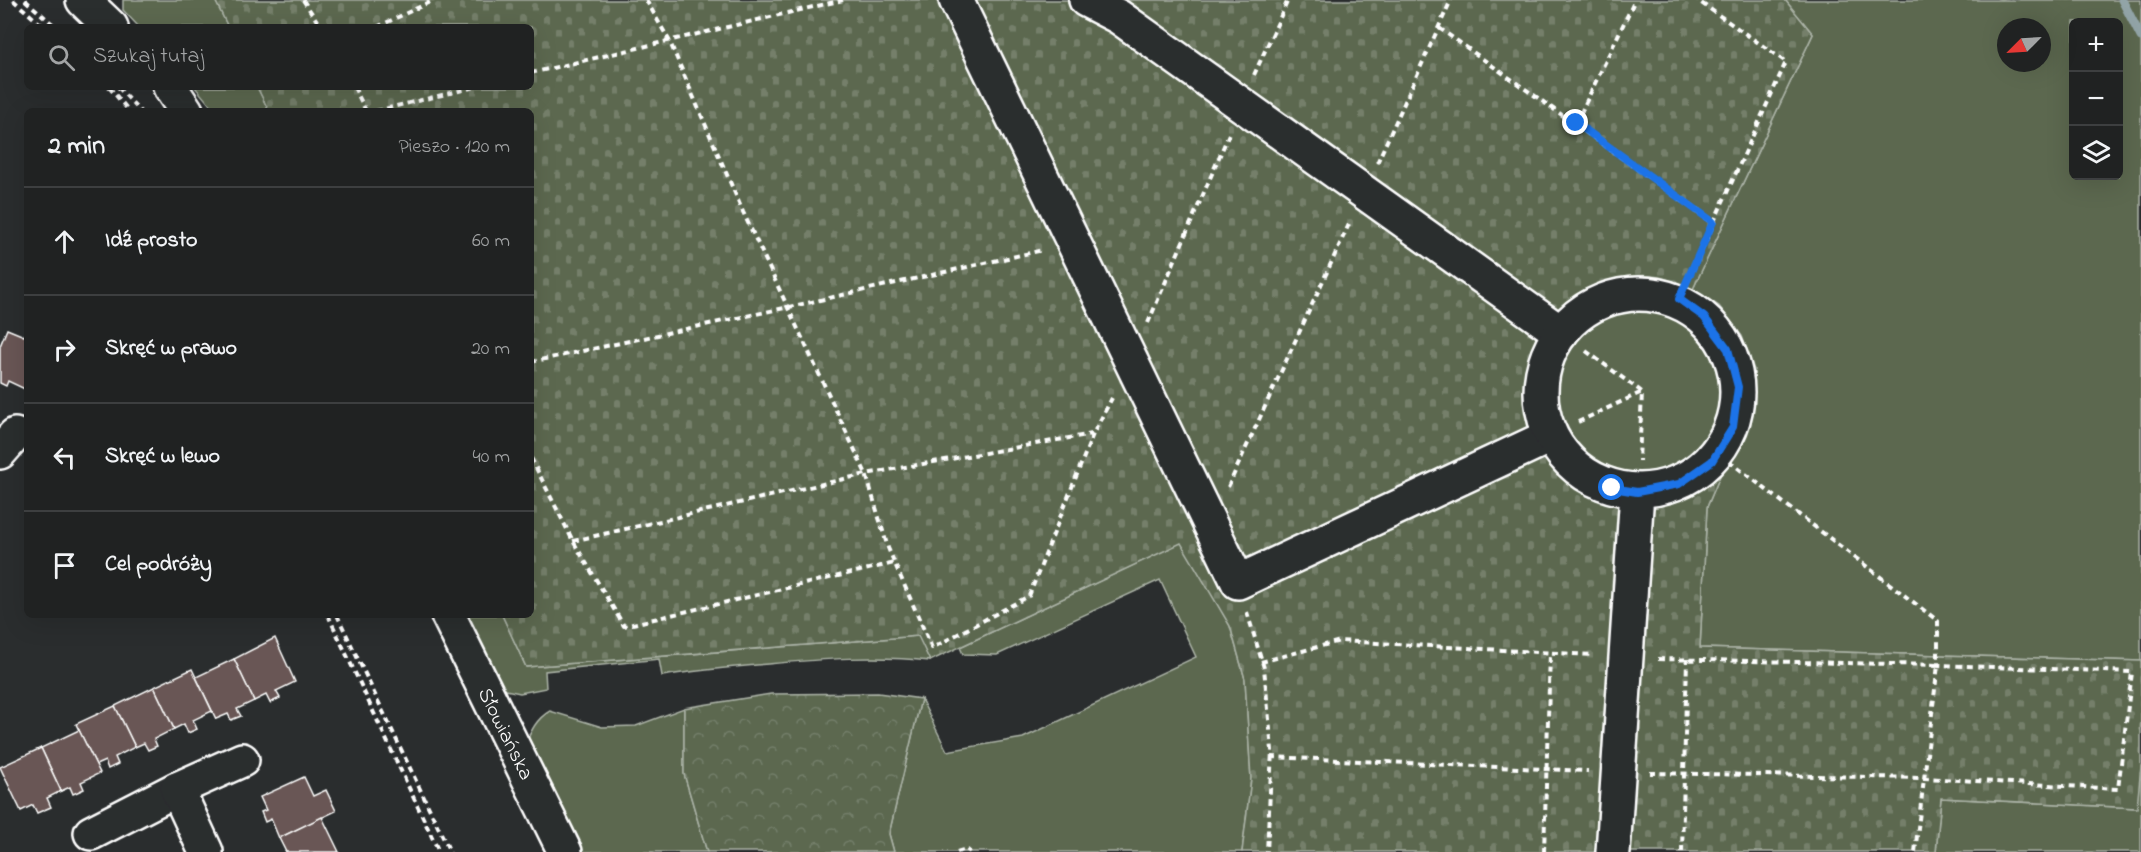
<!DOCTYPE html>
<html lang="pl">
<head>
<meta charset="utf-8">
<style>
  :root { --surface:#202222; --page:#282a2a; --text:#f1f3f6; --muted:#a2a4a5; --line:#3d3f40 }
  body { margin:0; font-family:"Indie Flower",sans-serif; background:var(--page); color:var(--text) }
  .controls { position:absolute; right:18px; top:18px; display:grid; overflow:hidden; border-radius:9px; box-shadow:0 6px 24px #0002 }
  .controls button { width:54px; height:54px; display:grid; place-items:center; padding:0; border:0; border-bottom:2px solid var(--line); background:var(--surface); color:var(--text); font:30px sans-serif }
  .compass { position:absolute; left:1997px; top:18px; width:54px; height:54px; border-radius:50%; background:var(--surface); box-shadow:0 6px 24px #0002; rotate:246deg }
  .stop { position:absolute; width:18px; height:18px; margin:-14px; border:4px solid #1a73e8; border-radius:50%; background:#fff }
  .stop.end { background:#1a73e8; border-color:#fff; box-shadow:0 2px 6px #0008 }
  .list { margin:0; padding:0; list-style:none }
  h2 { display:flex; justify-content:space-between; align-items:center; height:78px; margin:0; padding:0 24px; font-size:26px }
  h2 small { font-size:20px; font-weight:400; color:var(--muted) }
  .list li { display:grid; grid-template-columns:39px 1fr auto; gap:18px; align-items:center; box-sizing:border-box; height:108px; padding:0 24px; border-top:2px solid var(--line) }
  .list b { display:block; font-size:22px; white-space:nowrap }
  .list em { font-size:20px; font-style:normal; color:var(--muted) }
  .icon { flex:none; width:33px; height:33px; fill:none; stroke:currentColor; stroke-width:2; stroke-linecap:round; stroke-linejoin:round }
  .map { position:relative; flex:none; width:2141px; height:852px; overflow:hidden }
  .search { position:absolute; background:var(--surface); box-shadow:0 6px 24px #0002; left:24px; top:24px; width:510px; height:66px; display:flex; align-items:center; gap:15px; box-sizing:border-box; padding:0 21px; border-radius:9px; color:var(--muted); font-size:22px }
  .panel { position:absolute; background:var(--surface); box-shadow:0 6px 24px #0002; left:24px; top:108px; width:510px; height:510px; border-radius:9px }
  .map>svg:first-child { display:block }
  .green { fill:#5b6850; stroke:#adb4a8; stroke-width:1.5; fill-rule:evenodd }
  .forest { fill:url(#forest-crowns); stroke:#adb4a8; stroke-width:1.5 }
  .cemetery { fill:url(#cemetery-stones); stroke:#adb4a8; stroke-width:1.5 }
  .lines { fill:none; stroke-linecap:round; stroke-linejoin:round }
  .stream { stroke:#92a4a7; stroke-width:9 }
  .building { fill:#695754; stroke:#fff; stroke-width:1.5 }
  .street-casing { stroke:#fff; stroke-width:38 }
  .secondary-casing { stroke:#fff; stroke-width:38 }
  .path { stroke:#fff; stroke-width:4; stroke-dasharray:6 4.5; stroke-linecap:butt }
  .street { stroke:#2a2d2e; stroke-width:33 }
  .secondary { stroke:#2a2d2e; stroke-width:33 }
  .route { stroke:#1a73e8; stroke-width:8 }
  .labels { text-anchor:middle; stroke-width:4.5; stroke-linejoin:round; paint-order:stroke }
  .street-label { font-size:21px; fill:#fff; stroke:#2a2d2e }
</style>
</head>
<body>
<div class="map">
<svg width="2141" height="852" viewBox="0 0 2141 852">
  <defs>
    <pattern id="forest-crowns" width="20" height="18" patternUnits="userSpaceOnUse" patternTransform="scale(1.5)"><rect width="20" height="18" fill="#5b6850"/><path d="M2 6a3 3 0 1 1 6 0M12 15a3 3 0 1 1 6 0" fill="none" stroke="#747f6a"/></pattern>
    <pattern id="cemetery-stones" width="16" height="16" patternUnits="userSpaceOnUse" patternTransform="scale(1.5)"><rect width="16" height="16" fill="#5b6850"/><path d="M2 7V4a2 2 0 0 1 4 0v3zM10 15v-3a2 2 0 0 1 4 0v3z" fill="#747f6a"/></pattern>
  </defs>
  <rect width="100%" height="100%" fill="#2a2d2e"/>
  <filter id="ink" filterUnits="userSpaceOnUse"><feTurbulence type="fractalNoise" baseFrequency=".0167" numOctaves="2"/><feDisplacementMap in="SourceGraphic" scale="12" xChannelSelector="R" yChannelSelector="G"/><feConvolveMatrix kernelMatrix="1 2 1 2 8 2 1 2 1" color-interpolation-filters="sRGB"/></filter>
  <g filter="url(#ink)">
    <g class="green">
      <path d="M123 0H215L228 27H139L123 10Z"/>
      <path d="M1785 0H2141V661L1700 648 1707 507 1722 471 1744 441 1754 406V370L1742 336 1719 306 1693 289 1813 34ZM2074 22H2118V176H2074ZM2006 27H2042V63H2006Z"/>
      <path d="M195 87H257L269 111H215Z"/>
      <circle cx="1641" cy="391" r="88"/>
      <path d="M1182 542 1230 626 1245 679 1251 779 1242 852H894L889 834 921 699 947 751 1023 738 1196 657 1160 580 997 655 963 654 960 647Z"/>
      <path d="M466 615H502L526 667 919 636 930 661C876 655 822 659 768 664 732 667 697 670 662 676L659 659 545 671 546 688 520 693 501 689Z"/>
      <path d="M684 708V774L707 852H580L525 745C531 731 536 719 550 711L602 727 636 726Z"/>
      <path d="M2141 766V852H1936L1941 798 2136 808Z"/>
    </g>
    <path class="forest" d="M878 693 921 699 889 834 894 852H707L684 774V708L771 694Z"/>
    <path class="cemetery" d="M215 0H1785L1813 34 1693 289C1682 285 1670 279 1659 277 1628 271 1593 284 1569 303 1487 369 1535 503 1640 503 1658 504 1677 501 1693 493 1703 487 1713 478 1722 471L1707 507 1700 648 2141 661V766L2137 808 1941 798 1936 852H1242L1251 779 1245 679 1230 626 1181 543 930 661 918 636 526 667 502 615H531V111H269L257 87H531V27H228Z"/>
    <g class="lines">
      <path class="stream" d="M2122 0 2141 37"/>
    </g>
    <g class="building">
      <path d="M7 329 24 336 27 332V390L8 381 6 386 0 383V346Z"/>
      <path d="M275 638 295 682 276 691 280 698 270 703 266 695 254 701 234 659Z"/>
      <path d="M234 659 254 701 237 709 241 716 231 720 228 714 216 719 196 677Z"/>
      <path d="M192 669 212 711 193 720 197 729 188 733 184 724 174 729 154 687Z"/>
      <path d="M154 687 174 729 154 739 157 746 148 750 144 743 135 747 115 706Z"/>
      <path d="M115 706 135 747 115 757 118 764 108 769 105 761 96 765 76 724Z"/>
      <path d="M79 730 100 773 81 782 84 789 73 794 70 787 61 791 41 748Z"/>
      <path d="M41 748 61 791 47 798 51 807 37 813 33 805 21 811 0 767Z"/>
      <path d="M304 777 313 796 326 790 336 811 279 838 271 819 265 822 261 812 266 810 260 797Z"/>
      <path d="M322 817 339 852H286L279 838Z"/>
    </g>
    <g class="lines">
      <g class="street-casing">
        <g id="street">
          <path d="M956 0 1238 582 1550 436"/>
          <path d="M1086 0 1119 17 1561 333"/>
          <circle cx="1639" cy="392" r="98"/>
          <path d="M0 452 15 435"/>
          <path d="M91 833 177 789"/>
          <path d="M206 852 177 789 242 760"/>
          <path d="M1613 852 1637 492"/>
        </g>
      </g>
      <g class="secondary-casing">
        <g id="secondary">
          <path d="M83 0 111 27"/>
          <path d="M170 87 186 111"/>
          <path id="s1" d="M448 615 565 852"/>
        </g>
      </g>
      <g class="path">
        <path d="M13 0 44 27"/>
        <path d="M25 0 56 27"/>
        <path d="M303 0 321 27"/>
        <path d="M646 0 669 40 743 212 866 474 888 548 932 648 1029 596 1093 434 1112 398"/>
        <path d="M377 27 434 0"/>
        <path d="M1439 28 1713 222"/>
        <path d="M531 73 843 0"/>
        <path d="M1254 75 1288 0"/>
        <path d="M109 87 129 111"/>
        <path d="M118 87 140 111"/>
        <path d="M354 87 366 111"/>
        <path d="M376 111 475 87"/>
        <path d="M1576 123 1635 0"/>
        <path d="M1377 163 1451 0"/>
        <path d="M1679 299 1786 62 1697 0"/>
        <path d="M1148 323 1229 134"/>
        <path d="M1586 351 1642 392 1639 461"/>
        <path d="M531 362 789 307 1043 250"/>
        <path d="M1578 422 1642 392"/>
        <path d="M531 458 573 541 624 626 894 563"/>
        <path d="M1228 487 1350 222"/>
        <path d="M573 541 866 474 1092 434"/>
        <path d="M1247 612 1264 668 1272 750 1267 852"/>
        <path d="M328 615 439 852"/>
        <path d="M337 615 450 852"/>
        <path d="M1658 659 1938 665 1915 852"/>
        <path d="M1261 662 1340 641 1593 655"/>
        <path d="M1271 757 1588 771"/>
        <path d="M1650 773 1924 778 2118 789 2132 672 1938 665V621L1717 452"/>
        <path d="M957 852 966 849 970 852"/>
        <path d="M1544 852 1550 653"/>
        <path d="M1682 852 1687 659"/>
      </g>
      <use href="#street" class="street"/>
      <use href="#secondary" class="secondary"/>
    </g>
  </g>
  <g class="lines" filter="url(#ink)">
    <path class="route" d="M1576 123 1713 222 1679 299 1704 317 1728 349 1738 387 1733 427 1712 461 1679 484 1637 492 1612 488"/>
  </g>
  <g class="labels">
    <g class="street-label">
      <text dy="7" stroke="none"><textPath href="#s1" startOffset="132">Słowiańska</textPath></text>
    </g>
  </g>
</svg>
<div class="controls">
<button>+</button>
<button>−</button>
<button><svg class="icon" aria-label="layers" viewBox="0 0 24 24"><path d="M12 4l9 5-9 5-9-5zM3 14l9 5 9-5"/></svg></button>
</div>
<svg class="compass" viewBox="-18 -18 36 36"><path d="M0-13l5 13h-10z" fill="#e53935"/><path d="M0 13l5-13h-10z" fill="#a2a4a5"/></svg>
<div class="stop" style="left:1612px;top:488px"></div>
<div class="stop end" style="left:1576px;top:123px"></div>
<div class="search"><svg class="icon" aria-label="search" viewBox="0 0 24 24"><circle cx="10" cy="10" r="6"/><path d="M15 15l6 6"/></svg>Szukaj tutaj</div>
<section class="panel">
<h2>2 min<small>Pieszo · 120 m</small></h2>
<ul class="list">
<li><svg class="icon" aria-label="ahead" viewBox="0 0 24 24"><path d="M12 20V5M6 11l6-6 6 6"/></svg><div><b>Idź prosto</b></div><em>60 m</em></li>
<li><svg class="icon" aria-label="right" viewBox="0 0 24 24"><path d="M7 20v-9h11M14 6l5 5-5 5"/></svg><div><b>Skręć w prawo</b></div><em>20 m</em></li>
<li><svg class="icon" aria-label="left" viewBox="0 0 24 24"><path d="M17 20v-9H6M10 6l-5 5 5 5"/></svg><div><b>Skręć w lewo</b></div><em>40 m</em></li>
<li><svg class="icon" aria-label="arrive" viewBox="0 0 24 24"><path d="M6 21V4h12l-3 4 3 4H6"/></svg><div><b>Cel podróży</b></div></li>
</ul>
</section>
</div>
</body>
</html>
